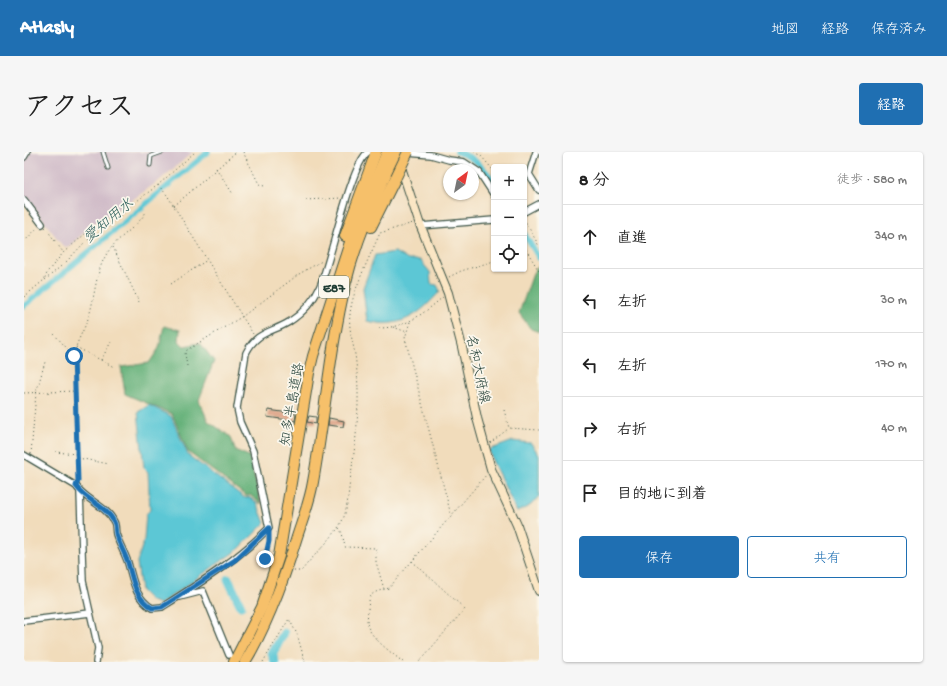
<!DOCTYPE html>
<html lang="ja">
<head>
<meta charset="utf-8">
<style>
  :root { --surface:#fff; --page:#f6f6f6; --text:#222; --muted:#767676; --line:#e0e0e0; --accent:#1f6fb2 }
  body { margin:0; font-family:"Gochi Hand","Klee One",sans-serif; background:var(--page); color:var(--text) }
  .controls { position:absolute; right:12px; top:12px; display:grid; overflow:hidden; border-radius:4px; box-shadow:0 1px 3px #0004 }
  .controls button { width:36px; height:36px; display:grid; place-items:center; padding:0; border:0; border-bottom:1px solid var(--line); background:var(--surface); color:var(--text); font:20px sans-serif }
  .compass { position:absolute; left:419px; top:12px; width:36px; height:36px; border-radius:50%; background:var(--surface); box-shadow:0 1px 3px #0004; rotate:33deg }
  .stop { position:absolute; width:12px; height:12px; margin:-9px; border:3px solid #1f6fb2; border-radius:50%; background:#fff }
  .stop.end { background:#1f6fb2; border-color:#fff; box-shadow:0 1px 4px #0008 }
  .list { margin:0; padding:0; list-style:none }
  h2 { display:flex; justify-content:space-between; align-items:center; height:52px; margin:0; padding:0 16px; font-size:17px }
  h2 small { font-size:13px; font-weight:400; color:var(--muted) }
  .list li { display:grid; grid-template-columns:26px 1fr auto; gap:12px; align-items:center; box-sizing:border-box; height:64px; padding:0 16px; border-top:1px solid var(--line) }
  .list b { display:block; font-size:15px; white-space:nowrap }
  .list em { font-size:13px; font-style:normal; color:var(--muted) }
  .actions { display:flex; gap:8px; padding:12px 16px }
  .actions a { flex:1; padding:9px 0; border:1px solid var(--accent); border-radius:4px; text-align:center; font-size:14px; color:var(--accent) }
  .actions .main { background:var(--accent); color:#fff }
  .icon { flex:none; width:22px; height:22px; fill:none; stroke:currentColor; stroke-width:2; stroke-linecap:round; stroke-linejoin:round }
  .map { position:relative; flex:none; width:515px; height:510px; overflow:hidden; border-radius:4px }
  header { display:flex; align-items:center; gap:24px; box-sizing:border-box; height:56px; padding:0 20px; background:var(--accent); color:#fff }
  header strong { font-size:19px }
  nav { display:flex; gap:22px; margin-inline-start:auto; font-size:14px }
  .intro { display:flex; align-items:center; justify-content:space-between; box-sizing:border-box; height:96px; padding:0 24px }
  h1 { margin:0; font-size:28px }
  .button { padding:10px 18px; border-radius:4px; background:var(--accent); color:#fff; font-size:14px; font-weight:700 }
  main { display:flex; gap:24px; padding:0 24px }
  aside { flex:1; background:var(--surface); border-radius:4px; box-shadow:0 1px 3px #0004 }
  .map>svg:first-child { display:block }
  .industrial { fill:#d1bdc9 }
  .forest { fill:#64b078; stroke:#427656 }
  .water { fill:#5cc7d5; stroke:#3e8284 }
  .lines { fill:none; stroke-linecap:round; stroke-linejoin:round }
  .canal { stroke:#5cc7d5; stroke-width:5.5 }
  .river { stroke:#5cc7d5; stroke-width:9 }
  .building { fill:#d89576 }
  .lane-casing { stroke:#3e5548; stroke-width:5 }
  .street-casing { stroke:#3e5548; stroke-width:8 }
  .secondary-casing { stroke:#3e5548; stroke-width:10 }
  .highway-casing { stroke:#3e5548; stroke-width:12 }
  .path { stroke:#3e5548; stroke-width:1; stroke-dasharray:1 3; stroke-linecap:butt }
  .lane { stroke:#fff; stroke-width:3 }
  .street { stroke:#fff; stroke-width:5.5 }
  .secondary { stroke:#fbe6c4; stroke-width:8 }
  .highway { stroke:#f6c06b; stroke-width:10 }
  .highway-bridge-casing { stroke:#3e5548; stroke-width:12; stroke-linecap:butt }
  .highway-bridge { stroke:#f6c06b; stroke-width:10 }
  .route { stroke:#1f6fb2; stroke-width:5 }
  .labels { text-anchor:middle; stroke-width:3.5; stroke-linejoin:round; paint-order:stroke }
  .shield { fill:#fbf7ec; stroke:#61756b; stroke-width:1 }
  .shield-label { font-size:13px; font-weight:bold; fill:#1f3d34 }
  .street-label { font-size:14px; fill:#1f3d34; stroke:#fbf7ec }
  .water-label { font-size:15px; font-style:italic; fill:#2e605c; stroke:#fbf7ec }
</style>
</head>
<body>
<header>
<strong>Atlasly</strong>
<nav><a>地図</a><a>経路</a><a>保存済み</a></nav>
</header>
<div class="intro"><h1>アクセス</h1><a class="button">経路</a></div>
<main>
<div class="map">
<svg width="515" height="510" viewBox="0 0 515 510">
  <rect width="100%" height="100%" fill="#fbf7ec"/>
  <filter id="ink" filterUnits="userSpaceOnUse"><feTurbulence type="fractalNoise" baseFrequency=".025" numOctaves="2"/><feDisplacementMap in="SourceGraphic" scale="8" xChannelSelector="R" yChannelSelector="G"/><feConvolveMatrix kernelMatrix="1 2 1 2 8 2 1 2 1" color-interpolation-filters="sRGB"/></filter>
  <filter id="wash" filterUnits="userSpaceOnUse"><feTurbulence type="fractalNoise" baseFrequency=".012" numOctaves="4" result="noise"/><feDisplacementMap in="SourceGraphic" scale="16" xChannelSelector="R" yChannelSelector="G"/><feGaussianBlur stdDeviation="0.9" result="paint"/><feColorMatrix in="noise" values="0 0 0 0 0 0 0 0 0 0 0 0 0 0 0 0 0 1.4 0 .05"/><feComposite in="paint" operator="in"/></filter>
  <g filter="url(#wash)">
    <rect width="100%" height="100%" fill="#f1dcbb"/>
    <path class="industrial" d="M6 0H169L136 28 104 51 72 70 45 94 41 95 38 93 7 52 0 45V9Z"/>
    <g class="forest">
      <path d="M515 114V180L507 177 495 161 510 119Z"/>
      <path d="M140 174 156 178 155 189 160 194 176 191 190 209 175 248 184 269 207 285 211 298 225 304 237 352 226 343 222 344 164 300 148 262 101 242 97 215 125 211 135 196Z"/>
    </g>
    <g class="water">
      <path d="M371 100 384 108H396L406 120 407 132 413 133 416 139C395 164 375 177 343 169L339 136 351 103Z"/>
      <path d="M125 253 147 264 164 303 221 346 225 345 233 351 241 371 216 396 136 452 127 449 117 439 113 410 120 388 122 362 126 358 124 320 120 316 114 260Z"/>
      <path d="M489 289 507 291 515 303V344L507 353 493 360 468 308 465 298Z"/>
    </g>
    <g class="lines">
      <g class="canal">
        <path d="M433 0C450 5 460 15 470 30"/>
        <path d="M500 81 515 106"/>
        <path d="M0 154 184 0"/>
      </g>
      <g class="river">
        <path d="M204 427 217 454"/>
        <path d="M251 510 248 502 260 481"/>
      </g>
    </g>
    <g id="blocks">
      <g class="building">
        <path d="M244 258 272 262 271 269 243 265Z"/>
        <path d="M285 264 292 265V272L283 270Z"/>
        <path d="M305 266 320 269 319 275 304 273Z"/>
      </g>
    </g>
  </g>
  <g filter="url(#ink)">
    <use href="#blocks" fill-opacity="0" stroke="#3e5548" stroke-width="1"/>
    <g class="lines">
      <g class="lane-casing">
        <g id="lane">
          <path d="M79 0 84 16"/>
          <path d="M126 13 127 4 138 0"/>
        </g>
      </g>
      <g class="street-casing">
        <g id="street">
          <path d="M372 0 407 3 425 8 440 10 455 20 470 43"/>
          <path d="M512 0 505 22 515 38"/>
          <path d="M0 5 3 0"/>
          <path d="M0 48 18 72"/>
          <path d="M500 60 515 52"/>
          <path d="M397 74 470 68"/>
          <path d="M0 303 52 334C61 348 83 354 90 370 92 373 91 378 92 382 95 392 101 401 104 411 109 428 111 446 128 456L138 455C176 431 213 408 245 376L229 299 216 270 213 256 222 201C233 179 247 181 265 170 279 161 290 148 296 134 307 108 327 12 344 0"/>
          <path d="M56 340 59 429 74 496 72 510"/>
          <path d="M156 445 179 439 205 503"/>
          <path d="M0 469 66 461"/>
        </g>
      </g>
      <g class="secondary-casing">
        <path id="secondary" d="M372 0 395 70 424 141 438 195 453 266 467 317 493 373 515 439"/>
      </g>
      <g class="highway-casing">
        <g id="highway">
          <path d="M347 75 372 25"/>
          <path d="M321 84 352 0"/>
          <path d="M210 510 238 455 255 404 285 221 289 204 326 90 363 0"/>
          <path d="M221 510C244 472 259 430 272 388 278 369 286 349 289 330 301 263 306 195 322 130 333 85 353 42 372 0"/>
        </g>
      </g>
      <g class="path">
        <path d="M219 0 235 32 240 34"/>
        <path d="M450 0 457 4 470 19"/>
        <path d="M192 16 209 42"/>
        <path d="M134 33 143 43 229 182"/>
        <path d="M282 48 317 46"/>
        <path d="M150 54 212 0"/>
        <path d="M500 67 515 94"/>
        <path d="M21 75 39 100"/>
        <path d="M64 88 79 79 107 54"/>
        <path d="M0 90 13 76"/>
        <path d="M500 94 515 119"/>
        <path d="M89 95 115 150"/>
        <path d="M425 125 437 119 470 109"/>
        <path d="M21 128 43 109 60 91"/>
        <path d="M147 132 183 108"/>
        <path d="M0 145 20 128 24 119 40 100 68 76 109 52 134 33 171 0"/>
        <path d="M386 170 381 186 427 363"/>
        <path d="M369 175 383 180"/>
        <path d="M355 176C382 176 399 162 419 145"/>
        <path d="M30 182 50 204"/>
        <path d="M52 195 90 215"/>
        <path d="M77 208 87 190"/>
        <path d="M163 214 161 202 163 198 219 164 275 122 298 109"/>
        <path d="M0 241 51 239"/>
        <path d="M480 258 485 276 515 278"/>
        <path d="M466 291 484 277"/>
        <path d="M31 300 53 302"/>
        <path d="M7 302 12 241 21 210"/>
        <path d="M54 306 85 312"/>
        <path d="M54 329 49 207C51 191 60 179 65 164 72 141 71 117 86 97 96 84 113 75 122 60"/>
        <path d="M315 376 318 381 321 395 352 396V410L360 437"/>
        <path d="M388 409 441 457 395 510"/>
        <path d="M245 410 241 407 245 383"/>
        <path d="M270 419H277L279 417C291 401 311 385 319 367 324 356 324 341 326 329 332 289 337 251 332 211 331 195 324 179 326 163 327 141 347 102 356 81L389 71"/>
        <path d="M239 510 265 467 273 482 281 510"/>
        <path d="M379 510C369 502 344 484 343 471 343 467 344 462 344 458 345 439 349 441 365 436L463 322"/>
      </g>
      <use href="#lane" class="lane"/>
      <use href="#street" class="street"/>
      <use href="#secondary" class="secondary"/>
      <use href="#highway" class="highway"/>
      <g class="highway-bridge-casing">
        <path id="highway-bridge" d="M372 25 384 0"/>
      </g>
      <use href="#highway-bridge" class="highway-bridge"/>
    </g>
  </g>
  <g class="lines" filter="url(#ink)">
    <path class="route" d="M50 204 54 329 52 334C61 348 83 354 90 370 92 373 91 378 92 382 95 392 101 401 104 411 109 428 111 446 128 456L138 455 211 408 245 376V389L241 407"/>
  </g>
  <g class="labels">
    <rect class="shield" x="295" y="124" width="30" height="22" rx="3"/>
    <g class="shield-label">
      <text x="310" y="140">E87</text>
    </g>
    <g class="street-label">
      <text transform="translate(455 217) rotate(78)" y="5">名和大府線</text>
      <text transform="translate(267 252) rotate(-80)" y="5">知多半島道路</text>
    </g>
    <g class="water-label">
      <text transform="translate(84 68) rotate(-40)" y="5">愛知用水</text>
    </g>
  </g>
</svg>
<div class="controls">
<button>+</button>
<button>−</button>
<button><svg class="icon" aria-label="locate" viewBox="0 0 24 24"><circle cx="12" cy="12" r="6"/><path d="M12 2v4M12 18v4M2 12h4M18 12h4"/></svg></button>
</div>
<svg class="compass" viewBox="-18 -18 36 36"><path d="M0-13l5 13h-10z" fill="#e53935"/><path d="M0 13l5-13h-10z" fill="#767676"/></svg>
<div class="stop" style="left:50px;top:204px"></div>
<div class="stop end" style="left:241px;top:407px"></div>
</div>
<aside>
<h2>8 分<small>徒歩 · 580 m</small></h2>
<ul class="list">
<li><svg class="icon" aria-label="ahead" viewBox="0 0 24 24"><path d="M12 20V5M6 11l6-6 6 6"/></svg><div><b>直進</b></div><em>340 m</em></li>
<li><svg class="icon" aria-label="left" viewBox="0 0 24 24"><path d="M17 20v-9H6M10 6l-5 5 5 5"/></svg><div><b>左折</b></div><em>30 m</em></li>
<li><svg class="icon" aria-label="left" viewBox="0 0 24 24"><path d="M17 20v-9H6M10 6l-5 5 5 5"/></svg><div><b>左折</b></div><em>170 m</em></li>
<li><svg class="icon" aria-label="right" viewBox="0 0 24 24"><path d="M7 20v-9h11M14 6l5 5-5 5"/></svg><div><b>右折</b></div><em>40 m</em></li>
<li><svg class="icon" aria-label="arrive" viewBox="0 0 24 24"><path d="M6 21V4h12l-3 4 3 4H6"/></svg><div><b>目的地に到着</b></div></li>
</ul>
<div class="actions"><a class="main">保存</a><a>共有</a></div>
</aside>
</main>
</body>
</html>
